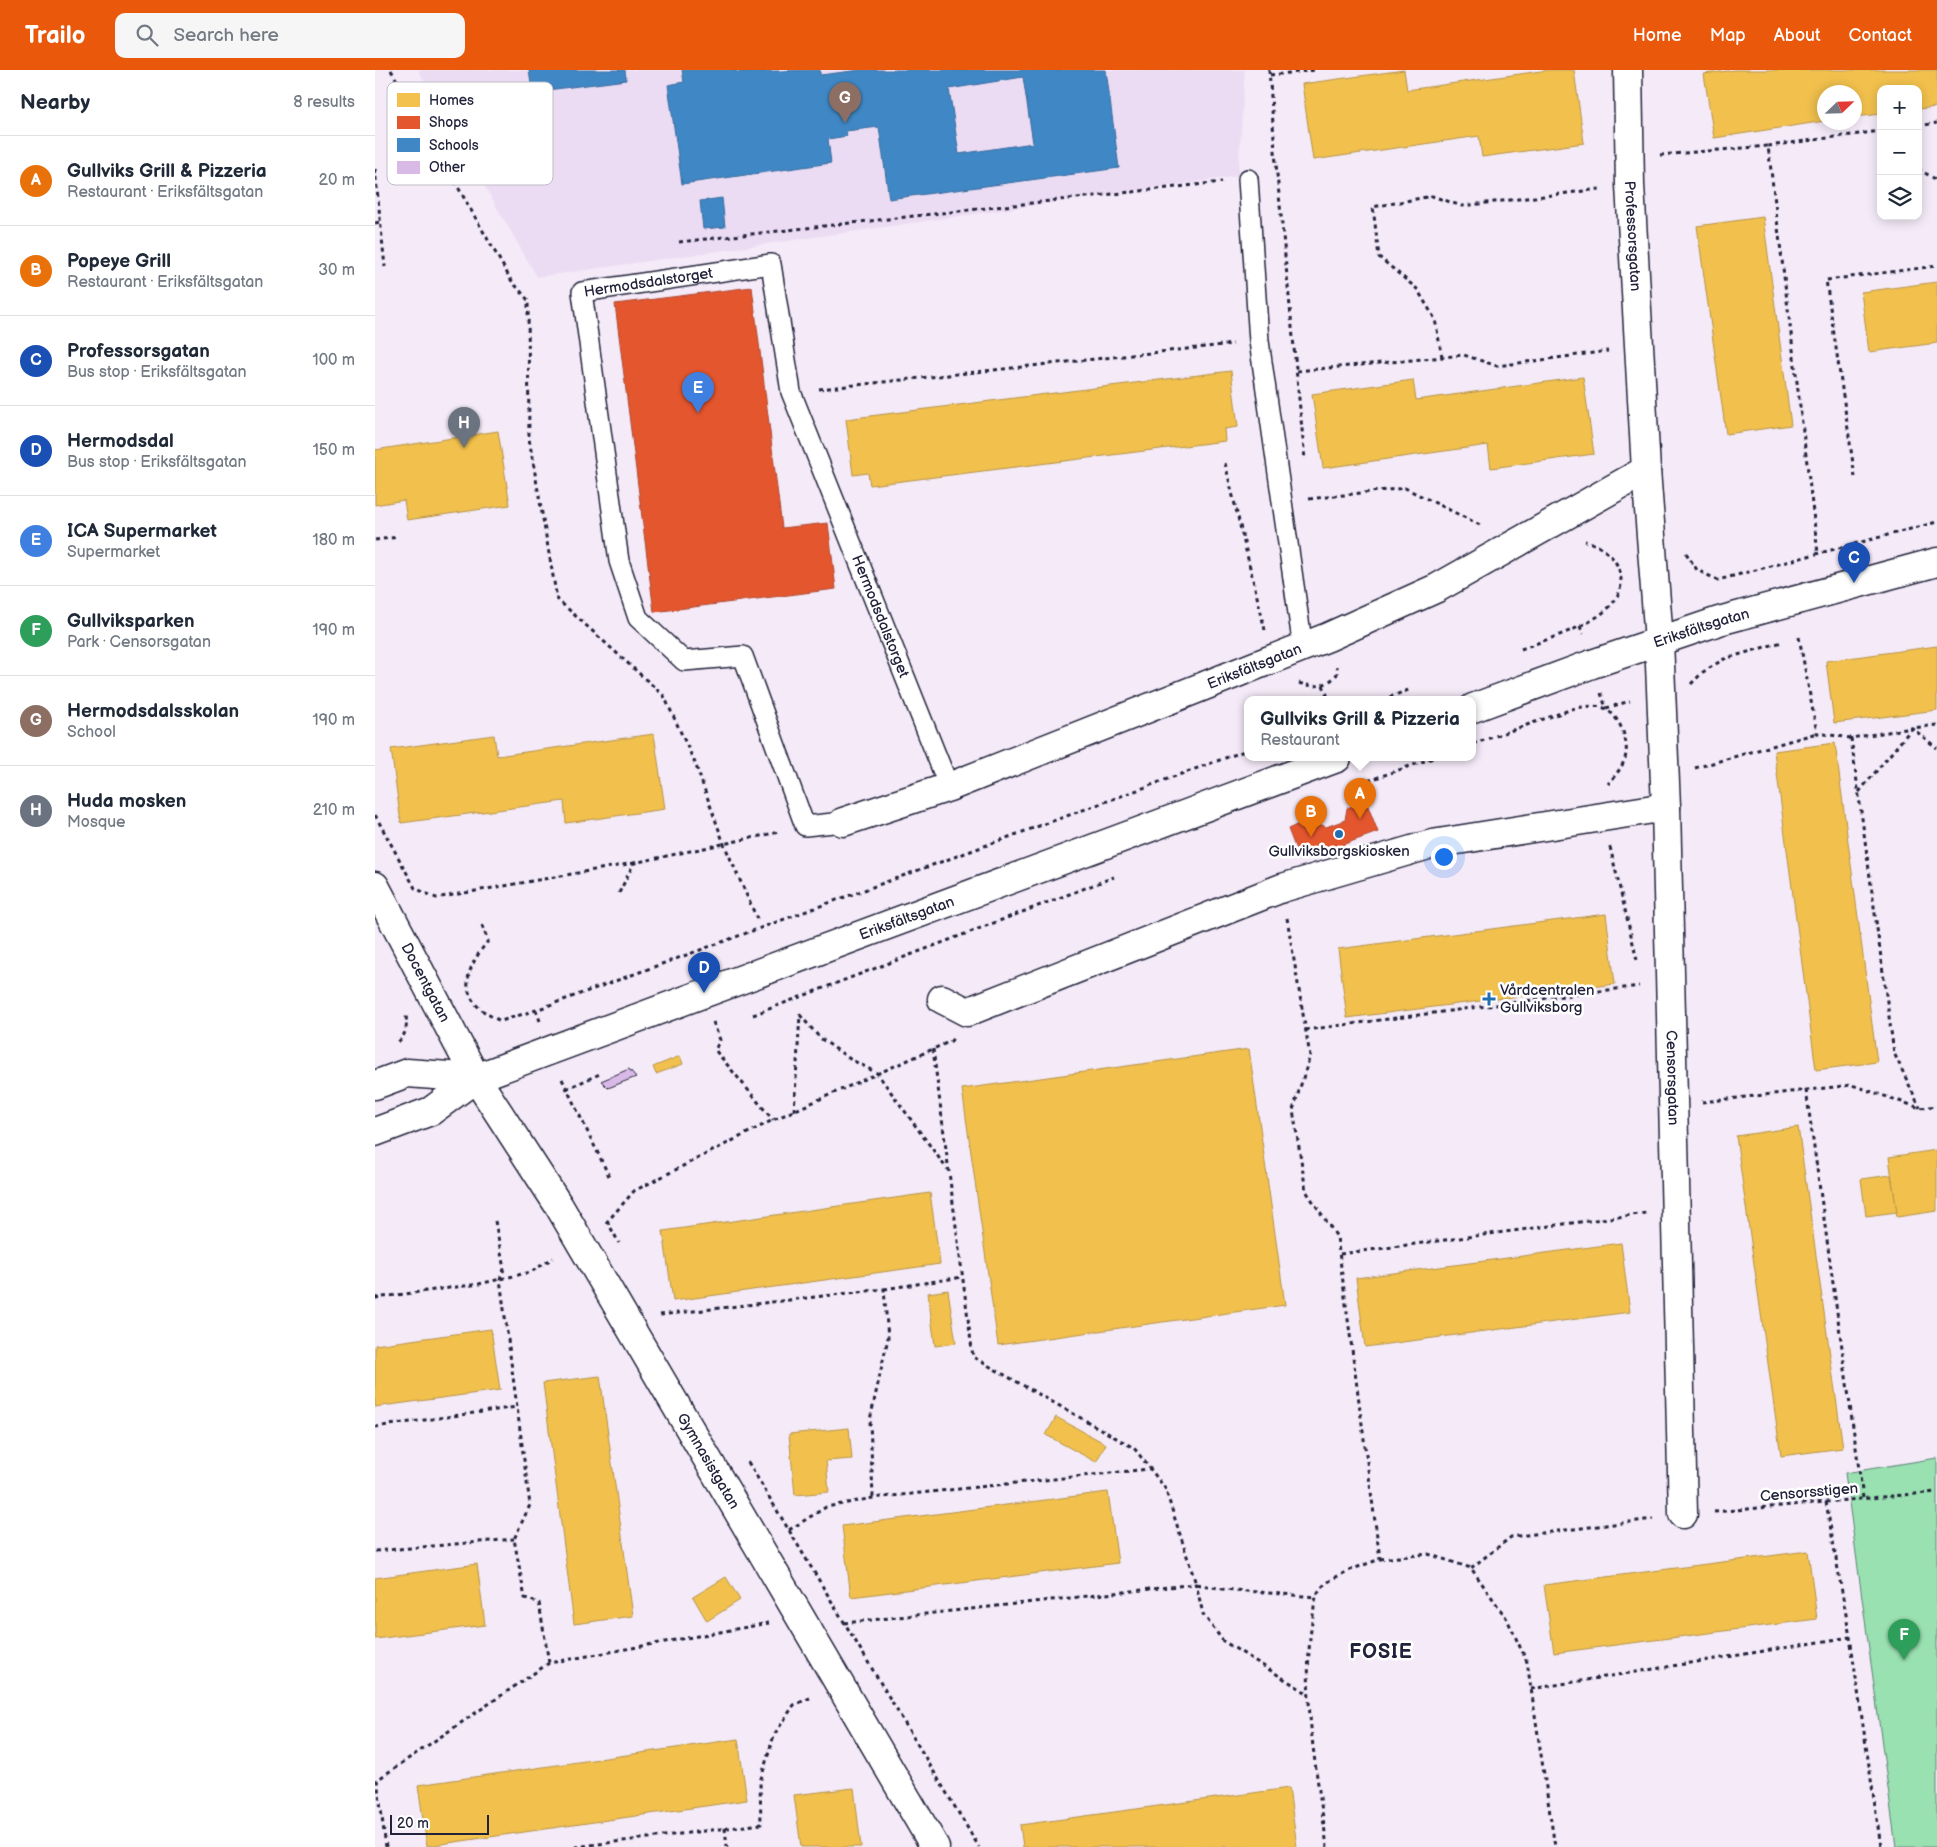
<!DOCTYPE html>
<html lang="en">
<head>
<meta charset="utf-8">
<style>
  :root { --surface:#fff; --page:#f6f6f7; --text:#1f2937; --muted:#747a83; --line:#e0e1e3; --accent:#ea580c }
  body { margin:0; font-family:"Balsamiq Sans",sans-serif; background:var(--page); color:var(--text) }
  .controls { position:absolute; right:15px; top:15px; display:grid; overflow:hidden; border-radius:10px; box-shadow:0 2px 12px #0003 }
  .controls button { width:45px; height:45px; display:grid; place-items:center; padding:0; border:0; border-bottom:1px solid var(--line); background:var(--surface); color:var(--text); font:25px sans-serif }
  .compass { position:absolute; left:1442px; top:15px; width:45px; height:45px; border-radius:50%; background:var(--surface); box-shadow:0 2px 12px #0003; rotate:67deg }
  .scale { position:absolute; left:15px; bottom:12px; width:99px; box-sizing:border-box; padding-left:5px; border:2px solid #22223b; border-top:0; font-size:14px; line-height:18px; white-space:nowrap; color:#22223b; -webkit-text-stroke:4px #fff; paint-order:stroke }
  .you { position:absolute; left:1068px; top:786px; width:18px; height:18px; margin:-12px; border:4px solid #fff; border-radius:50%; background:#1a73e8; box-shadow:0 0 0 8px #1a73e833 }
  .badge { display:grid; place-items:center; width:32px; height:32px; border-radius:50%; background:var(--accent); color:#fff; font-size:16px; font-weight:700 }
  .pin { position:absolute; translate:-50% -41px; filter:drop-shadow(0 1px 2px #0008) }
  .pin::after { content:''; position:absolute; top:26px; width:18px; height:15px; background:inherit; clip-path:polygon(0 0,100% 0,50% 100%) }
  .popup { position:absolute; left:869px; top:626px; width:232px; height:65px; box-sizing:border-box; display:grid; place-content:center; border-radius:10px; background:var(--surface); filter:drop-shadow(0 1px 4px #0005); font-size:16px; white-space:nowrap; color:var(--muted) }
  .popup b { font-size:19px; color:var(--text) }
  .popup::after { content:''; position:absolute; left:50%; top:100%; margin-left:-10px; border:10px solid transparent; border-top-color:var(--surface) }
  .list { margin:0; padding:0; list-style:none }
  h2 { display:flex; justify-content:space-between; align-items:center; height:65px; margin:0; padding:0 20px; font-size:21px }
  h2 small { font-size:16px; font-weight:400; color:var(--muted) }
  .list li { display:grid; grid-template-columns:32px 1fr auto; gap:15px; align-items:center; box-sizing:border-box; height:90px; padding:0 20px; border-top:1px solid var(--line) }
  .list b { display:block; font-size:19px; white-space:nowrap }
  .list p { margin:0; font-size:16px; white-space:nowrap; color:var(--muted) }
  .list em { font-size:16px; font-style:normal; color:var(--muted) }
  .icon { flex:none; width:28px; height:28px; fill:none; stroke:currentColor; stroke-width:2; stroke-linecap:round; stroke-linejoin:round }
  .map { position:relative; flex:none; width:1562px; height:1777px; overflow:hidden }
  header { display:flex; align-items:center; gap:30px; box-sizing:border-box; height:70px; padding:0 25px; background:var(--accent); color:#fff }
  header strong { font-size:24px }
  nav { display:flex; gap:28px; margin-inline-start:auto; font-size:18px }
  .search { width:350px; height:45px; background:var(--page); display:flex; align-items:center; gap:12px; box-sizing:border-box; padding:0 18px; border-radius:10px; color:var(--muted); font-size:19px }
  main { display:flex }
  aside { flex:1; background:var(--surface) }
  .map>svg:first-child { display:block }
  .built { fill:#ecdcf3 }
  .green { fill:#99e1b0; stroke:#5e8276 }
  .homes { fill:#f2c14e; stroke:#b49148 }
  .shops { fill:#e4572e; stroke:#aa4732 }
  .schools { fill:#3f88c5; stroke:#36699c; fill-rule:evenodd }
  .building { fill:#d9bae7; stroke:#22223b }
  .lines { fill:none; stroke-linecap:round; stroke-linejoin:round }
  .service-casing { stroke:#22223b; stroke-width:22 }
  .minor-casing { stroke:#22223b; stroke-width:31 }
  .tertiary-casing { stroke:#22223b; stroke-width:31 }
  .path { stroke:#22223b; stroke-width:3; stroke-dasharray:4 4; stroke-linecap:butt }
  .service { stroke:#fff; stroke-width:19 }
  .minor { stroke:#fff; stroke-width:28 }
  .tertiary { stroke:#fff; stroke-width:28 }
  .poi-dot { fill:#1f6fb2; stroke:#fff; stroke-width:2 }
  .labels { text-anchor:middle; stroke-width:5; stroke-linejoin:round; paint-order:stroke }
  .street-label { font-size:15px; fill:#22223b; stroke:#fff }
  .poi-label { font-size:15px; fill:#22223b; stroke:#fff }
  .district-label { font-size:20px; font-weight:bold; letter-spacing:1px; fill:#22223b; stroke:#fff }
  .key { fill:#fff; stroke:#bdbdc4; stroke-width:1 }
  .key-label { font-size:14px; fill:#22223b }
</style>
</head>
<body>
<header>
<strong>Trailo</strong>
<div class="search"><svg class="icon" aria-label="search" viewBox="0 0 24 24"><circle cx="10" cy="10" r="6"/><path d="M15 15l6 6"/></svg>Search here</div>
<nav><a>Home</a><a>Map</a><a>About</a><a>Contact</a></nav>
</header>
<main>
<aside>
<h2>Nearby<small>8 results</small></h2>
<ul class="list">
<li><span class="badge" style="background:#e8710a">A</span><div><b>Gullviks Grill &amp; Pizzeria</b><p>Restaurant · Eriksfältsgatan</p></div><em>20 m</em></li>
<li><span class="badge" style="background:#e8710a">B</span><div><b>Popeye Grill</b><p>Restaurant · Eriksfältsgatan</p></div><em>30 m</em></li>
<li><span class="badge" style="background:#1a4fb4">C</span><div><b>Professorsgatan</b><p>Bus stop · Eriksfältsgatan</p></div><em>100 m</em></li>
<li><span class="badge" style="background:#1a4fb4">D</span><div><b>Hermodsdal</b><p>Bus stop · Eriksfältsgatan</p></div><em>150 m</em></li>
<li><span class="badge" style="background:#3f7fe0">E</span><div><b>ICA Supermarket</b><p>Supermarket</p></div><em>180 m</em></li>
<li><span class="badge" style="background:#2e9e5b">F</span><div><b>Gullviksparken</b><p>Park · Censorsgatan</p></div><em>190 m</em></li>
<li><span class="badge" style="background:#8d6e63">G</span><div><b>Hermodsdalsskolan</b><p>School</p></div><em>190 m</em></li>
<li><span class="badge" style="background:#6b7280">H</span><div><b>Huda mosken</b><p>Mosque</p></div><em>210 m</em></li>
</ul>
</aside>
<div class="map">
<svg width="1562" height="1777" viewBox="0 0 1562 1777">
  <rect width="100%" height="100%" fill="#f4eaf8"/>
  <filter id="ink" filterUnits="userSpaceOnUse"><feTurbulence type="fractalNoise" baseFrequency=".02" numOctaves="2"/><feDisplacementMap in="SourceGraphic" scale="10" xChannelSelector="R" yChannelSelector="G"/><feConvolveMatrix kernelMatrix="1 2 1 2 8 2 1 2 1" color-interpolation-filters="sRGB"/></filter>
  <g filter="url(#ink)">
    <path class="built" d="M43 0H870L863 106 162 207Z"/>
    <path class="green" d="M1562 1388V1777H1521L1470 1403Z"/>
    <g class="homes">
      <path d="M1029 0 1032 20 1173 0H1199L1209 73 1107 87 1104 66 938 90 927 14Z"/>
      <path d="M1360 0H1562V37L1543 39V19H1506V44L1480 47V22H1450V51L1339 68 1329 4Z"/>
      <path d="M1388 147 1416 355 1351 364 1322 156Z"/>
      <path d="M1562 212V273L1494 282 1486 222Z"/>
      <path d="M856 301 863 357 849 359 850 371 495 415 493 403 478 405 471 349Z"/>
      <path d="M1208 307 1219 384 1116 398 1113 375 948 398 937 324 1038 310 1041 330Z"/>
      <path d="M123 361 135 435 32 450 29 430 0 435V380Z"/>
      <path d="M1562 576V640L1459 653 1451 591Z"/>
      <path d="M279 664 290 739 191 753 189 731 26 753 16 679 119 665 122 686Z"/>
      <path d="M1460 673 1502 992 1441 1000 1399 681Z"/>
      <path d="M1231 844 1240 914 972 948 963 879Z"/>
      <path d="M874 979 910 1235 623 1275 587 1019Z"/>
      <path d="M305 986 308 994 281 1004 278 997Z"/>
      <path d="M1423 1057 1468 1378 1406 1386 1361 1066Z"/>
      <path d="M1562 1080V1141L1522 1147 1514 1087Z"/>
      <path d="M1516 1105 1522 1142 1491 1146 1486 1109Z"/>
      <path d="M555 1123 565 1194 298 1231 288 1161Z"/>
      <path d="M1246 1173 1255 1242 990 1277 981 1208Z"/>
      <path d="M573 1220 581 1273 560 1276 553 1223Z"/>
      <path d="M116 1259 125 1320 0 1337V1275Z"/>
      <path d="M225 1306 258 1546 199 1554 168 1313Z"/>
      <path d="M681 1347 731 1374 721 1392 671 1365Z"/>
      <path d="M474 1358 477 1389 451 1391 454 1422 420 1425 414 1364Z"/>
      <path d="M733 1422 743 1493 476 1527 467 1456Z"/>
      <path d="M1433 1481 1442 1549 1179 1583 1169 1515Z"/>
      <path d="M102 1494 110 1555 0 1569V1508Z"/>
      <path d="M351 1507 365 1530 332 1551 318 1527Z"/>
      <path d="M363 1669 372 1730 52 1776 43 1715Z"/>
      <path d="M479 1718 486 1777H426L419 1725Z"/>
      <path d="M914 1718 922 1777H648L645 1755Z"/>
    </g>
    <g class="shops">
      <path d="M377 217 407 458 453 453 461 519 279 542 240 234Z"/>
      <path d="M991 731 1003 762 925 790 913 759 934 749 951 757 970 750 972 738Z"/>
    </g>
    <g class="schools">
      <path d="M154 0H250L251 10 157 22Z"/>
      <path d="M307 0H361V2L445 0V5L486 0H731L744 98 514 129 504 57 471 61 472 66 453 69 456 93 307 114 293 15 309 12ZM648 7 658 73 584 84 574 19Z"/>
      <path d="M347 128 350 157 328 159 325 131Z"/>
    </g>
    <path class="building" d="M254 999 261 1007 233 1018 226 1011Z"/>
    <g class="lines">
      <g class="service-casing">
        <g id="service">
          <path d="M873 109 884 271 928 578"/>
          <path id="s1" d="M468 752 430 756 368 586 309 591 263 548 244 491 207 222 396 194 416 322 574 717"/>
        </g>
      </g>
      <g class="minor-casing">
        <g id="minor">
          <path id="s2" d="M1253 0 1255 115 1271 400 1284 571 1291 737 1308 1444"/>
          <path id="s3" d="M468 752 574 717 953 567 1062 518 1271 400"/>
          <path id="s4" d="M0 816 101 1008 184 1136 560 1777"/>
          <path d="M567 929 592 942 907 818 1057 774 1291 737"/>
        </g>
      </g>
      <g class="tertiary-casing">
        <g id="tertiary">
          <path id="s5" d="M1098 638 1217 594 1344 551 1562 492"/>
          <path d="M0 1015 32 1003 101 1008"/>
          <path id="s6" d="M0 1062 56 1041 101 1008 962 688"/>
        </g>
      </g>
      <g class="path">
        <path d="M16 0 136 210 153 230 154 369 182 529 289 626 320 693 349 774 383 851"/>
        <path d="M894 0 901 94 930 390"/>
        <path d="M895 5 942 0"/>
        <path d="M1543 56 1562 53"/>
        <path d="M1393 76 1506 61"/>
        <path d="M1285 85 1393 76 1443 483"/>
        <path d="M0 99 10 197"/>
        <path d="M1543 99 1562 110"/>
        <path d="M0 153 6 152"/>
        <path d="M304 172 847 112"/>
        <path d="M1067 287 1060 249 1042 219 1004 187 998 137 1057 126 1087 136 1225 119"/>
        <path d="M922 301 1089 285 1122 296 1233 281"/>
        <path d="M444 319 858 274"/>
        <path d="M850 393 890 560"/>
        <path d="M1480 407 1451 210 1562 196"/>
        <path d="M934 429 1030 418 1107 456"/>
        <path d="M0 470 23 467"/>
        <path d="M1311 483 1322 500 1343 510 1562 452"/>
        <path d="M1205 556 1208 564"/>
        <path d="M1424 567 1442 663 1476 668 1537 658 1562 678"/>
        <path d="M1146 579C1178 566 1260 547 1244 500 1240 486 1224 474 1210 471"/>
        <path d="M924 613C939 618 952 617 962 604V596"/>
        <path d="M1316 614 1328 602 1349 589 1407 572"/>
        <path d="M948 615 954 630"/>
        <path d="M1226 623 1231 638 1255 631"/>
        <path d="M1007 630 1036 619"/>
        <path d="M1476 668 1519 983 1545 1038"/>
        <path d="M1098 674 1200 638C1209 637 1223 634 1231 639 1246 648 1256 675 1249 691 1246 699 1239 707 1233 714"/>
        <path d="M1320 698 1442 663"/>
        <path d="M978 716 1058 688"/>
        <path d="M1484 722 1537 658 1562 655"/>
        <path d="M0 745 40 818 61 828 259 793"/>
        <path d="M1235 777 1262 890"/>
        <path d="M244 823 259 793 404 762"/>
        <path d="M912 848 935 986 918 1040 931 1121 962 1167 1005 1489C987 1496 962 1503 947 1517 940 1524 939 1536 938 1546 925 1623 942 1700 952 1777"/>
        <path d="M107 855 113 871C86 904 82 932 126 951L161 940 872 680"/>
        <path d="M161 940 165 951"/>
        <path d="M378 945 739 807"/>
        <path d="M338 952 345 970 340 980 398 1050"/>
        <path d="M930 960 1264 916"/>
        <path d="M23 972C32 964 32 955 31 944"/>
        <path d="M558 979 598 1287 759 1378 790 1418 821 1514 848 1519 941 1527"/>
        <path d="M187 1009 234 1106"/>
        <path d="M191 1019 227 1003"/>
        <path d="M1431 1020 1488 1428"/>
        <path d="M1327 1032 1477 1015 1545 1038 1562 1036"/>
        <path d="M419 1041 425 945 445 968 475 989 502 1003 572 1099"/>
        <path d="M120 1151 129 1199 125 1209 155 1435 139 1469 150 1528 164 1533 174 1593"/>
        <path d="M232 1151 244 1173"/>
        <path d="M231 1153 259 1121 398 1050 576 971 578 968"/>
        <path d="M965 1184 1272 1143"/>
        <path d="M509 1219 588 1207"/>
        <path d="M0 1228 104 1214 156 1202 178 1188"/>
        <path d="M285 1245 509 1219 513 1268 495 1350 498 1428"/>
        <path d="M0 1357 142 1337"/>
        <path d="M373 1392 604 1777"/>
        <path d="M1451 1432 1475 1567 1506 1777"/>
        <path d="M1339 1442 1562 1422"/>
        <path d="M414 1460 451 1437 498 1428 774 1399"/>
        <path d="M0 1481 139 1469"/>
        <path d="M1005 1489 1053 1484 1096 1498 1132 1549 1152 1592 1180 1777"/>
        <path d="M1096 1498 1136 1467 1278 1449"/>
        <path d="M469 1553 821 1514 828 1544 848 1571 932 1623"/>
        <path d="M1156 1619 1475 1567"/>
        <path d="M350 1758 352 1777"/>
        <path d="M11 1777 2 1710 174 1593 394 1553"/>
        <path d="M200 1777 386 1754 385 1712 399 1665 419 1635 437 1627"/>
      </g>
      <use href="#service" class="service"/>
      <use href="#minor" class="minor"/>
      <use href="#tertiary" class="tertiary"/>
    </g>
  </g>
  <g class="poi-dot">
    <circle cx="964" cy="764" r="5"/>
    <path d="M1111.5 921.5h5v5h5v5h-5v5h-5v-5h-5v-5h5z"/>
  </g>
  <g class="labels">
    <g class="street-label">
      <text dy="5" stroke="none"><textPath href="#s2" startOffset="166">Professorsgatan</textPath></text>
      <text dy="5" stroke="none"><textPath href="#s1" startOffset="740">Hermodsdalstorget</textPath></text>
      <text dy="5" stroke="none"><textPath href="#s1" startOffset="1235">Hermodsdalstorget</textPath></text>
      <text dy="5" stroke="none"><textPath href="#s5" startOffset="242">Eriksfältsgatan</textPath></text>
      <text dy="5" stroke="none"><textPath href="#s3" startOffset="440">Eriksfältsgatan</textPath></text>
      <text dy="5" stroke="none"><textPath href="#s6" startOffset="575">Eriksfältsgatan</textPath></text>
      <text dy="5" stroke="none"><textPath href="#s4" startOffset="109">Docentgatan</textPath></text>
      <text dy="5" stroke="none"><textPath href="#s2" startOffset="1009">Censorsgatan</textPath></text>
      <text dy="5" stroke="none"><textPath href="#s4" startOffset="665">Gymnasistgatan</textPath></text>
      <text transform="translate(1434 1422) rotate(-5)" y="5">Censorsstigen</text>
    </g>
    <g class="poi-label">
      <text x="964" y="786">Gullviksborgskiosken</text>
      <text x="1125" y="925" text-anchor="start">Vårdcentralen<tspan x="1125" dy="17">Gullviksborg</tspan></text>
    </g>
    <g class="district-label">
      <text x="1006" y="1588">FOSIE</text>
    </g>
  </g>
  <rect x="12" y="12" width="166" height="103" rx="8" class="key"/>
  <rect x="22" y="23" width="23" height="14" fill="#f2c14e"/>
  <rect x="22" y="46" width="23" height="13" fill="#e4572e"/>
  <rect x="22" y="68" width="23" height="14" fill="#3f88c5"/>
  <rect x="22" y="91" width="23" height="13" fill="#d9bae7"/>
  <g class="key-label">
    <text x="54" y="35">Homes</text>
    <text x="54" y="57">Shops</text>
    <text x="54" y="80">Schools</text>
    <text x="54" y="102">Other</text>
  </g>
</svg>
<div class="controls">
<button>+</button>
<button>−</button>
<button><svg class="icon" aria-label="layers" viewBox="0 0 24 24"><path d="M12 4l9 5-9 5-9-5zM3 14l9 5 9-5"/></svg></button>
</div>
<svg class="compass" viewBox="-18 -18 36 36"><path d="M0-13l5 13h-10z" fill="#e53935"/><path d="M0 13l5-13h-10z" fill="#747a83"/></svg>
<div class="scale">20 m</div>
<div class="you"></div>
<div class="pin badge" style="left:985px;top:749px;background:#e8710a">A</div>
<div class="popup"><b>Gullviks Grill &amp; Pizzeria</b>Restaurant</div>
<div class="pin badge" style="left:936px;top:767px;background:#e8710a">B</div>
<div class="pin badge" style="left:1479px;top:513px;background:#1a4fb4">C</div>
<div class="pin badge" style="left:329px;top:923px;background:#1a4fb4">D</div>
<div class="pin badge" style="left:323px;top:343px;background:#3f7fe0">E</div>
<div class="pin badge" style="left:1529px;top:1590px;background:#2e9e5b">F</div>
<div class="pin badge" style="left:470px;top:53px;background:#8d6e63">G</div>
<div class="pin badge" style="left:89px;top:378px;background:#6b7280">H</div>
</div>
</main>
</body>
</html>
